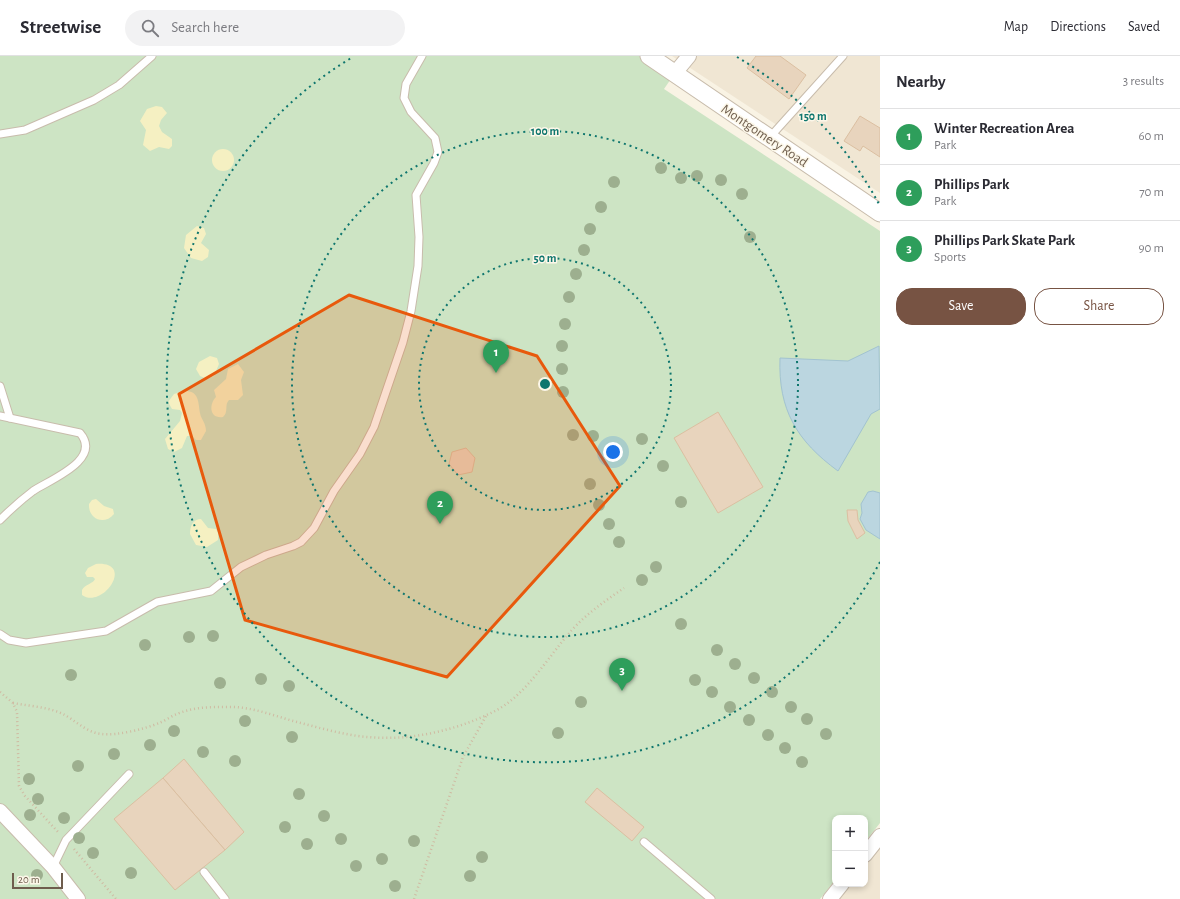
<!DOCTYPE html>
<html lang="en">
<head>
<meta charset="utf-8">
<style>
  :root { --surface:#fff; --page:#f2f2f3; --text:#2b2b33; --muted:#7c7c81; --line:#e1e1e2; --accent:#775343 }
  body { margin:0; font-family:"Alegreya Sans",sans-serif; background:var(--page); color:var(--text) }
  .controls { position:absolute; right:12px; bottom:12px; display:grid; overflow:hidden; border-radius:8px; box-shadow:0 2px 6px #0003 }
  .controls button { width:36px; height:36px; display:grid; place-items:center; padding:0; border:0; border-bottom:1px solid var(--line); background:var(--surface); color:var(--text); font:20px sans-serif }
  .scale { position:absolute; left:12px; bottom:10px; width:51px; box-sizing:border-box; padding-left:4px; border:2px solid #6e5d4d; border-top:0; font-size:11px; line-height:14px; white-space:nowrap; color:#6e5d4d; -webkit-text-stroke:3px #fcf7e9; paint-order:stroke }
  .you { position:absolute; left:613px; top:396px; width:14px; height:14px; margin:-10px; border:3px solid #fff; border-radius:50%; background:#1a73e8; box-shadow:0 0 0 6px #1a73e833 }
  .badge { display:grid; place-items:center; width:26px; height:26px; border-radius:50%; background:var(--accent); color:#fff; font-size:13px; font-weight:700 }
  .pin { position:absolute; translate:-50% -33px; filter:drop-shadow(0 1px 2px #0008) }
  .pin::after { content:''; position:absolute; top:21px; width:14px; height:12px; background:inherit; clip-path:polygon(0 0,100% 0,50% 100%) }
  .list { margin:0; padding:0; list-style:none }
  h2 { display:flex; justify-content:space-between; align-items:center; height:52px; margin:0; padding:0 16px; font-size:17px }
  h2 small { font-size:13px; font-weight:400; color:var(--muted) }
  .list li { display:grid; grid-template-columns:26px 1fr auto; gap:12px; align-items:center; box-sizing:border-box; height:56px; padding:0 16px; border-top:1px solid var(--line) }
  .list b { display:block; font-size:15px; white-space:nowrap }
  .list p { margin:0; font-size:13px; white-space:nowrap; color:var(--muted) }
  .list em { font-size:13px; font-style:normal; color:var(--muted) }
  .actions { display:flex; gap:8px; padding:12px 16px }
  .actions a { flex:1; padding:9px 0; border:1px solid var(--accent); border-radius:16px; text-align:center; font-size:14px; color:var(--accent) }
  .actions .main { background:var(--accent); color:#fff }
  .icon { flex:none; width:22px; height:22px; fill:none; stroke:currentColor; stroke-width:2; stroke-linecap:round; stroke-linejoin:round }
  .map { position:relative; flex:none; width:880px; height:843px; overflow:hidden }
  header { display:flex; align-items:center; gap:24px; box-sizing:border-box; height:56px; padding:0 20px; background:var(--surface); border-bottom:1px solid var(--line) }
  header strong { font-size:19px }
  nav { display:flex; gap:22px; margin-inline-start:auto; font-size:14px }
  .search { width:280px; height:36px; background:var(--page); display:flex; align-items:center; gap:10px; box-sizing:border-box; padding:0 14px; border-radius:22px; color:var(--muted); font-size:15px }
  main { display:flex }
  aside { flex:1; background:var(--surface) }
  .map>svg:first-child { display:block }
  .residential { fill:#f0e6d3 }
  .green { fill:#cde4c4 }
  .sand { fill:#f5f0c2 }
  .water { fill:#bbd6e0; stroke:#a2c3d0 }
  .building { fill:#e8d4bd; stroke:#dbbfa1 }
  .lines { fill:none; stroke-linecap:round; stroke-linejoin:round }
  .service-casing { stroke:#c8bcac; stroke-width:9 }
  .minor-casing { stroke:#c8bcac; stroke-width:16 }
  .tertiary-casing { stroke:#c8bcac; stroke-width:19 }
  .path { stroke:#cfbaa2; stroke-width:2.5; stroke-dasharray:1 3; stroke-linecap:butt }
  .service { stroke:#fff; stroke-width:7 }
  .minor { stroke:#fff; stroke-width:14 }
  .tertiary { stroke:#fff; stroke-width:17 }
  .tree { fill:#9daf8f }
  .marked { fill:#e8590c; fill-opacity:0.2; stroke:#e8590c; stroke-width:3; stroke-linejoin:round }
  .ring { fill:none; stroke:#0f766e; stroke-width:2; stroke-dasharray:2 4 }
  .labels { text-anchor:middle; stroke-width:3; stroke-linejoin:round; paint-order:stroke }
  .street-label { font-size:14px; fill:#6e5d4d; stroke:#fcf7e9 }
  .centre { fill:#0f766e; stroke:#fcf7e9; stroke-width:2 }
  .ring-label { font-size:12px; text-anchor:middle; font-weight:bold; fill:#0f766e; stroke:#fcf7e9; stroke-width:3; stroke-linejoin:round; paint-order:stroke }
</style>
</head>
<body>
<header>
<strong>Streetwise</strong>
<div class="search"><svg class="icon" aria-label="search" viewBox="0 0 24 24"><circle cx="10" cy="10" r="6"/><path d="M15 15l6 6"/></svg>Search here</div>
<nav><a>Map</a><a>Directions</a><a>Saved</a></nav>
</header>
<main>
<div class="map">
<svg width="880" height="843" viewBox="0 0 880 843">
  <rect width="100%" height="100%" fill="#f9f3e4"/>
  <g class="residential">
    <path d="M672 0H880V137Z"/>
    <path d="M880 790V843H838L850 828H865V809Z"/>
  </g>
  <path class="green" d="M0 0H647L675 17 664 33 880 175V767L865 786V762H835V824L820 843H0Z"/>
  <g class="sand">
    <path d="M156 50 162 51 167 57 161 64 159 70 162 76 172 83V90L169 93 159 91 150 95 143 89 146 74 140 65 147 53Z"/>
    <circle cx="223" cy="104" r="11"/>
    <path d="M197 170 204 172 206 178 201 187 209 194 208 201 202 205 191 202 184 192 186 179Z"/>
    <path d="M210 300 217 302 219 308 214 320 207 323 200 320 196 313 199 306Z"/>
    <path d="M238 308 244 316 241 324 243 339 238 344H229C224 349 229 356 223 361 209 363 209 348 216 341L214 334 226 323 228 313Z"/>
    <path d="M183 335C199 334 198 345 200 357 201 363 206 367 206 375L201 384H196L192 380H187L182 392 174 396 168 393 165 383 180 365 182 357 180 354 172 353 168 346 174 338Z"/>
    <path d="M96 443 104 450 113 453 114 458C104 470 88 463 89 448L92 444Z"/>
    <path d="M201 463 208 472 216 473 218 477V484L207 491 196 489 190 478C190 470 193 463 201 463Z"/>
    <path d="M96 508C136 505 103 554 82 539V534C85 528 93 528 95 523L93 521H87L85 517 88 512Z"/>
  </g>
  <g class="water">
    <path d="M879 290 880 353 871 358 838 415C797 385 778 354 780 302L848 305Z"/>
    <path d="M873 435 880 437V483L866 474 860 463 862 457 861 448 868 436Z"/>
  </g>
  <g class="building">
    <path d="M756 0H780L806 19 789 43 747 12Z"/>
    <path d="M860 60 880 72V101L863 90 860 95 844 85Z"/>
    <path d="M718 356 763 431 718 457 674 382Z"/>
    <path d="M466 392 475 402 472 416 458 419 449 408 452 396Z"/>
    <path d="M847 454H857L858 464 865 477 857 483 848 465Z"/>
    <path d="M184 703 244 776 225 794 163 722Z"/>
    <path d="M163 722 225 794 175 834 114 763Z"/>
    <path d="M597 732 644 771 632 785 585 746Z"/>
  </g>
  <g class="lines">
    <g class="service-casing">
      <g id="service">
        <path d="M0 78 25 74 94 44 119 29 152 0"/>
        <path d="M770 81 843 0"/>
        <path d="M0 330 10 362"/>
        <path d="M0 360 80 377C103 404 49 424 33 435 21 444 10 454 0 464"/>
        <path d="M0 578 9 584 26 587 106 575 157 546 211 535 241 511 266 499 293 490 301 486 314 472 334 435 360 398 374 371 403 286 411 255 418 210 419 181 416 139 434 107 438 96 435 82 411 56 404 42 406 28 422 0"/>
        <path d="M644 786 711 843"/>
        <path d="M53 811 66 784 129 718"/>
        <path d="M204 816 225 843"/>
      </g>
    </g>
    <g class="minor-casing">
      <g id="minor">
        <path d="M675 17 689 0"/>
        <path d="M0 755 53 811 78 843"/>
        <path d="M865 799 880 780"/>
        <path d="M830 843 842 828"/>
      </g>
    </g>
    <g class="tertiary-casing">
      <path id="tertiary" d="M649 0 880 157"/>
    </g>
    <g class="path">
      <path d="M0 636 13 647 17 656 19 730 25 740 58 776"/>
      <path d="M13 647C29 650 48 651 63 658 75 664 87 677 102 678 116 680 145 673 159 667 165 665 171 660 177 658 193 651 210 651 227 651 251 650 274 660 297 666 320 672 344 679 367 681 409 685 455 675 493 656 525 641 548 601 571 575 586 558 605 545 624 532"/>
      <path d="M74 793 116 843"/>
      <path d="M414 843 463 701 486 660"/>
    </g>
    <use href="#service" class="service"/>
    <use href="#minor" class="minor"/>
    <use href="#tertiary" class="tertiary"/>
  </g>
  <g class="tree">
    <circle cx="661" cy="112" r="6"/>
    <circle cx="697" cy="120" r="6"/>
    <circle cx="681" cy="122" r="6"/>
    <circle cx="721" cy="124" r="6"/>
    <circle cx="614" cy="126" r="6"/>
    <circle cx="742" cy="138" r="6"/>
    <circle cx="601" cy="151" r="6"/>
    <circle cx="590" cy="173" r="6"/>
    <circle cx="750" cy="181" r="6"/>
    <circle cx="584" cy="194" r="6"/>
    <circle cx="576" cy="218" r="6"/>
    <circle cx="569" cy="241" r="6"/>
    <circle cx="565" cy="268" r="6"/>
    <circle cx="562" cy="290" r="6"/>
    <circle cx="562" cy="313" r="6"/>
    <circle cx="563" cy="336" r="6"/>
    <circle cx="573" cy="379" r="6"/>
    <circle cx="593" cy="380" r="6"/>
    <circle cx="642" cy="383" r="6"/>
    <circle cx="663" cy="410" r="6"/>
    <circle cx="590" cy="428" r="6"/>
    <circle cx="681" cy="446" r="6"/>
    <circle cx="599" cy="449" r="6"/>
    <circle cx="609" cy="468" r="6"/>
    <circle cx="619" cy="486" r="6"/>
    <circle cx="656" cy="511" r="6"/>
    <circle cx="642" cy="524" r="6"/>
    <circle cx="681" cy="568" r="6"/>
    <circle cx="213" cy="580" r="6"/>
    <circle cx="189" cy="581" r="6"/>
    <circle cx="145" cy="589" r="6"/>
    <circle cx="717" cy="594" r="6"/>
    <circle cx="735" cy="608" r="6"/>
    <circle cx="71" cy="619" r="6"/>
    <circle cx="754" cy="622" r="6"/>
    <circle cx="261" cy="623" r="6"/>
    <circle cx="695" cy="624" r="6"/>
    <circle cx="220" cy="627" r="6"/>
    <circle cx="289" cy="630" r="6"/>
    <circle cx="712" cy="636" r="6"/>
    <circle cx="772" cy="636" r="6"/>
    <circle cx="581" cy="646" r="6"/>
    <circle cx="730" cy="651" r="6"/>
    <circle cx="791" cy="651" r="6"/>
    <circle cx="807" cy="663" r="6"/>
    <circle cx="749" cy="664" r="6"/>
    <circle cx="245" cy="665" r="6"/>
    <circle cx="174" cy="675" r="6"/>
    <circle cx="558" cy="677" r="6"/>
    <circle cx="826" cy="678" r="6"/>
    <circle cx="768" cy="679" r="6"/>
    <circle cx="292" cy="681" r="6"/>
    <circle cx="150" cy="689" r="6"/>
    <circle cx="785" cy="692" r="6"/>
    <circle cx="203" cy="696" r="6"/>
    <circle cx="114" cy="698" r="6"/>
    <circle cx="235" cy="705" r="6"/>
    <circle cx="802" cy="706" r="6"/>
    <circle cx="78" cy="710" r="6"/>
    <circle cx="29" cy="723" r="6"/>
    <circle cx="299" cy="738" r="6"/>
    <circle cx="38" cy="743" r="6"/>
    <circle cx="30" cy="759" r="6"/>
    <circle cx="324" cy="760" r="6"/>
    <circle cx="64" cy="762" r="6"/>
    <circle cx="285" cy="771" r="6"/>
    <circle cx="79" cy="782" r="6"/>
    <circle cx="341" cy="783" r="6"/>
    <circle cx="414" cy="785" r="6"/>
    <circle cx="307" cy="788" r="6"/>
    <circle cx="93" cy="797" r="6"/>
    <circle cx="482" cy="801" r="6"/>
    <circle cx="382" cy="803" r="6"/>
    <circle cx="356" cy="810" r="6"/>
    <circle cx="131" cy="817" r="6"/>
    <circle cx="37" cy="819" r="6"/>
    <circle cx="470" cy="820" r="6"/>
    <circle cx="395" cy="830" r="6"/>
  </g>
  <path class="marked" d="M349 239 537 300 620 430 447 621 245 564 179 338Z"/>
  <g class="ring">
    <circle cx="545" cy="328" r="126"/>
    <circle cx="545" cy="328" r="253"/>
    <path d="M880 506A379 379 0 1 1 353 1M737 1A379 379 0 0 1 880 150"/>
  </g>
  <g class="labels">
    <g class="street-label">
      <text transform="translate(765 79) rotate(34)" y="5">Montgomery Road</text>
    </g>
  </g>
  <circle cx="545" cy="328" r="6" class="centre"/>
  <g class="ring-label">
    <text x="813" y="64">150 m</text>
    <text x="545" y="79">100 m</text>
    <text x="545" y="206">50 m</text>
  </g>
</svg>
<div class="controls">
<button>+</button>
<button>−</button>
</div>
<div class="scale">20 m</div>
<div class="you"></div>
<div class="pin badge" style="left:496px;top:317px;background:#2e9e5b">1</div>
<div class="pin badge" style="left:440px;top:468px;background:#2e9e5b">2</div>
<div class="pin badge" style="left:622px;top:635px;background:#2e9e5b">3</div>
</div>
<aside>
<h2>Nearby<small>3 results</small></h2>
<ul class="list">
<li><span class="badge" style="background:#2e9e5b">1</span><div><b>Winter Recreation Area</b><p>Park</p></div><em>60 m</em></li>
<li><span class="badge" style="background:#2e9e5b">2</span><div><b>Phillips Park</b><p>Park</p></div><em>70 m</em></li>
<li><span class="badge" style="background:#2e9e5b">3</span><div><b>Phillips Park Skate Park</b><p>Sports</p></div><em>90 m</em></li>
</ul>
<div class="actions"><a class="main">Save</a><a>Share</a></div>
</aside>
</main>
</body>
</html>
